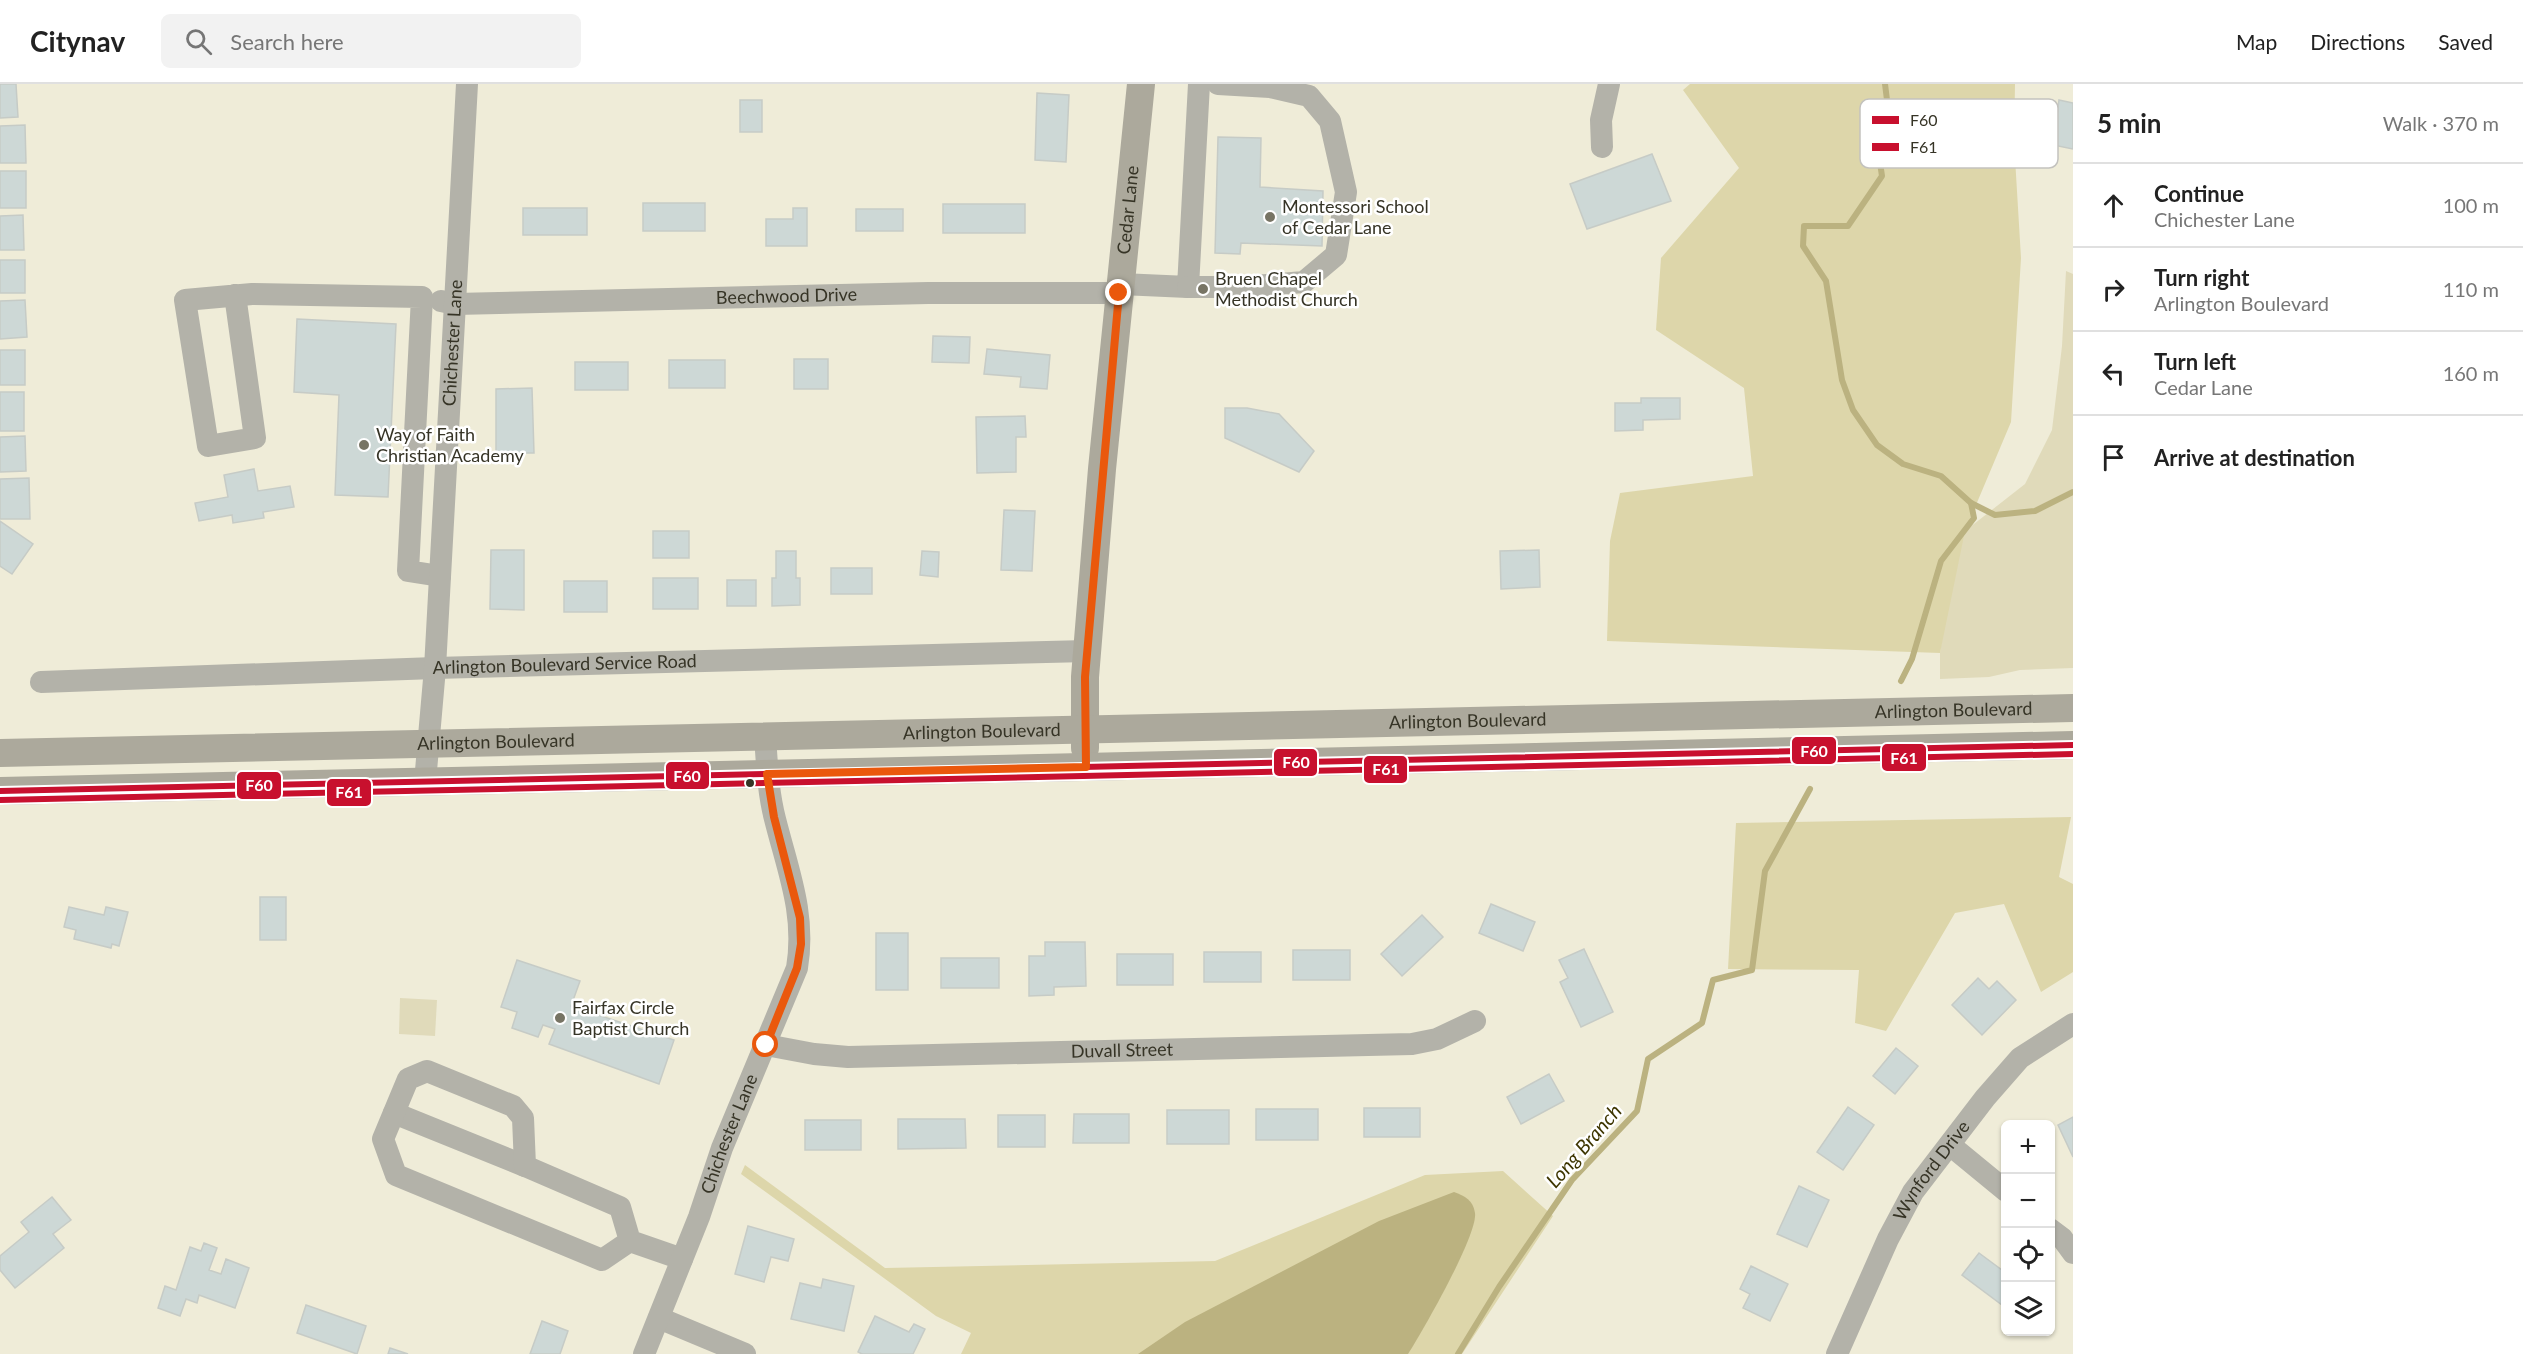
<!DOCTYPE html>
<html lang="en">
<head>
<meta charset="utf-8">
<style>
  :root { --surface:#fff; --page:#f2f2f2; --text:#222; --muted:#767676; --line:#e0e0e0 }
  body { margin:0; font-family:Lato,sans-serif; background:var(--page); color:var(--text) }
  .controls { position:absolute; right:18px; bottom:18px; display:grid; overflow:hidden; border-radius:9px; box-shadow:0 2px 4px #0004 }
  .controls button { width:54px; height:54px; display:grid; place-items:center; padding:0; border:0; border-bottom:2px solid var(--line); background:var(--surface); color:var(--text); font:30px sans-serif }
  .stop { position:absolute; width:18px; height:18px; margin:-14px; border:4px solid #ea580c; border-radius:50%; background:#fff }
  .stop.end { background:#ea580c; border-color:#fff; box-shadow:0 2px 6px #0008 }
  .list { margin:0; padding:0; list-style:none }
  h2 { display:flex; justify-content:space-between; align-items:center; height:78px; margin:0; padding:0 24px; font-size:26px }
  h2 small { font-size:20px; font-weight:400; color:var(--muted) }
  .list li { display:grid; grid-template-columns:39px 1fr auto; gap:18px; align-items:center; box-sizing:border-box; height:84px; padding:0 24px; border-top:2px solid var(--line) }
  .list b { display:block; font-size:22px; white-space:nowrap }
  .list p { margin:0; font-size:20px; white-space:nowrap; color:var(--muted) }
  .list em { font-size:20px; font-style:normal; color:var(--muted) }
  .icon { flex:none; width:33px; height:33px; fill:none; stroke:currentColor; stroke-width:2; stroke-linecap:round; stroke-linejoin:round }
  .map { position:relative; flex:none; width:2073px; height:1270px; overflow:hidden }
  header { display:flex; align-items:center; gap:36px; box-sizing:border-box; height:84px; padding:0 30px; background:var(--surface); border-bottom:2px solid var(--line) }
  header strong { font-size:28px }
  nav { display:flex; gap:33px; margin-inline-start:auto; font-size:21px }
  .search { width:420px; height:54px; background:var(--page); display:flex; align-items:center; gap:15px; box-sizing:border-box; padding:0 21px; border-radius:9px; color:var(--muted); font-size:22px }
  main { display:flex }
  aside { flex:1; background:var(--surface) }
  .map>svg:first-child { display:block }
  .green { fill:#e0daba }
  .forest { fill:#ddd6aa }
  .water { fill:#bbb280 }
  .lines { fill:none; stroke-linecap:round; stroke-linejoin:round }
  .stream { stroke:#bbb280; stroke-width:6 }
  .building { fill:#cdd8d6; stroke:#c6cbc6; stroke-width:1.5 }
  .minor { stroke:#b3b2a9; stroke-width:22 }
  .major { stroke:#aca99c; stroke-width:28 }
  .bus-1-casing { stroke:#fff; stroke-width:10 }
  .bus-2-casing { stroke:#fff; stroke-width:10 }
  .bus-1 { stroke:#c8102e; stroke-width:6 }
  .bus-2 { stroke:#c8102e; stroke-width:6 }
  .route { stroke:#ea580c; stroke-width:8 }
  .poi-dot { fill:#777464; stroke:#fff; stroke-width:2 }
  .bus-dot { fill:#363426; stroke:#fff; stroke-width:2 }
  .labels { text-anchor:middle; stroke-width:5; stroke-linejoin:round; paint-order:stroke }
  .poi-label { font-size:18px; fill:#363426; stroke:#fff; text-anchor:start }
  .street-label { font-size:18px; fill:#363426; stroke:#fff }
  .water-label { font-size:20px; font-style:italic; fill:#3e3601; stroke:#fff }
  .key { fill:#fff; stroke:#c3c2be; stroke-width:1.5 }
  .key-label { font-size:16px; fill:#363426 }
  .line-badge { stroke:#fff; stroke-width:2 }
  .badge-label { font-size:16px; text-anchor:middle; font-weight:bold; fill:#fff }
</style>
</head>
<body>
<header>
<strong>Citynav</strong>
<div class="search"><svg class="icon" aria-label="search" viewBox="0 0 24 24"><circle cx="10" cy="10" r="6"/><path d="M15 15l6 6"/></svg>Search here</div>
<nav><a>Map</a><a>Directions</a><a>Saved</a></nav>
</header>
<main>
<div class="map">
<svg width="2073" height="1270" viewBox="0 0 2073 1270">
  <rect width="100%" height="100%" fill="#efecd8"/>
  <g class="green">
    <path d="M2066 187 2073 190V584L2020 586 1989 593 1940 595V569L1949 505 1965 447 2025 400 2052 346 2062 262Z"/>
    <path d="M400 914 437 916 435 952 399 950Z"/>
  </g>
  <g class="forest">
    <path d="M1690 0H2015L2014 57 2021 174 2011 338 1965 447 1940 569 1607 557 1610 457 1620 409 1753 392 1744 304 1656 246 1661 174 1739 84 1683 6Z"/>
    <path d="M2071 733 2059 793 2073 800V888L2041 908 2004 820 1955 829 1886 947 1855 939 1859 886 1728 885 1736 739Z"/>
    <path d="M745 1081 885 1184 1215 1177 1425 1091 1503 1087 1553 1132 1462 1270H961L971 1249 936 1232 741 1090Z"/>
  </g>
  <path class="water" d="M1454 1108C1465 1112 1473 1116 1475 1129 1478 1151 1422 1248 1408 1270H1138L1185 1238 1379 1137Z"/>
  <g class="lines">
    <g class="stream">
      <path d="M1885 0 1887 16 1877 59 1882 92 1848 142H1804L1803 162 1826 197 1842 296 1853 326 1877 361 1903 380 1941 392 1971 419 1995 431 2035 427 2073 408"/>
      <path d="M1901 597 1912 575 1941 477 1974 434 1971 419"/>
      <path d="M1458 1270 1499 1203 1572 1096 1637 1027 1648 975 1702 939 1713 896 1752 886 1765 787 1810 705"/>
    </g>
  </g>
  <g class="building">
    <path d="M0 0H16L18 33 0 34Z"/>
    <path d="M1037 9 1069 11 1066 78 1035 76Z"/>
    <rect x="740" y="16" width="22" height="32"/>
    <path d="M2059 16 2073 19V65L2053 61Z"/>
    <path d="M25 41 26 79H0V42Z"/>
    <path d="M1218 53 1261 54 1260 103 1323 107 1322 162 1241 159 1240 170 1215 169Z"/>
    <path d="M1652 70 1671 117 1587 145 1570 100Z"/>
    <rect x="0" y="87" width="26" height="37"/>
    <rect x="643" y="119" width="62" height="28"/>
    <rect x="943" y="120" width="82" height="29"/>
    <rect x="523" y="124" width="64" height="27"/>
    <path d="M793 124H807V162H766V135H793Z"/>
    <rect x="856" y="125" width="47" height="22"/>
    <path d="M23 131 24 166H0V132Z"/>
    <rect x="0" y="176" width="25" height="33"/>
    <path d="M25 216 27 253 0 255V217Z"/>
    <path d="M297 235 396 240 388 413 335 411 339 311 294 308Z"/>
    <path d="M933 252 970 253 969 279 932 278Z"/>
    <path d="M987 265 1050 271 1047 305 1020 303 1021 293 984 290Z"/>
    <rect x="0" y="266" width="25" height="35"/>
    <rect x="794" y="275" width="34" height="30"/>
    <rect x="669" y="276" width="56" height="28"/>
    <rect x="575" y="278" width="53" height="28"/>
    <path d="M532 304 534 369H496V305Z"/>
    <rect x="0" y="308" width="24" height="39"/>
    <path d="M1641 314H1680V335L1643 336V346L1615 347V319H1641Z"/>
    <path d="M1225 324H1247L1279 330 1314 367 1299 388 1225 354Z"/>
    <path d="M1025 332 1026 353H1016V388L977 389 976 333Z"/>
    <path d="M25 352 26 387 0 388V353Z"/>
    <path d="M254 385 258 407 290 402 294 423 263 428 264 434 233 439 232 431 199 437 195 419 228 413 224 391Z"/>
    <path d="M29 394 30 435H0V395Z"/>
    <path d="M1004 426 1035 427 1032 487 1001 486Z"/>
    <path d="M0 437 33 460 12 490 0 482Z"/>
    <rect x="653" y="447" width="36" height="27"/>
    <path d="M491 466H524V526L490 525Z"/>
    <path d="M1539 466 1540 503 1501 505 1500 467Z"/>
    <path d="M776 467H796V494H800V521L772 522V494H776Z"/>
    <path d="M922 467 939 468 938 493 920 491Z"/>
    <rect x="831" y="484" width="41" height="26"/>
    <rect x="653" y="494" width="45" height="31"/>
    <rect x="727" y="496" width="29" height="26"/>
    <rect x="564" y="497" width="43" height="31"/>
    <rect x="260" y="813" width="26" height="43"/>
    <path d="M1491 820 1535 838 1523 867 1479 849Z"/>
    <path d="M69 823 104 831 106 823 128 828 119 862 112 860 111 864 74 855 76 846 64 843Z"/>
    <path d="M1422 831 1443 853 1402 892 1381 870Z"/>
    <rect x="876" y="849" width="32" height="57"/>
    <path d="M1045 858H1085L1086 902 1054 903V911L1029 912V872H1045Z"/>
    <path d="M1584 865 1613 928 1581 943 1560 898 1568 894 1559 876Z"/>
    <rect x="1293" y="866" width="57" height="30"/>
    <rect x="1204" y="868" width="57" height="30"/>
    <rect x="1117" y="870" width="56" height="31"/>
    <rect x="941" y="874" width="58" height="30"/>
    <path d="M517 876 580 897 571 922 674 956 659 1000 549 960 555 945 543 941 538 953 512 944 517 928 501 923Z"/>
    <path d="M1978 894 1989 905 1997 897 2016 916 1982 951 1952 921Z"/>
    <path d="M1896 964 1918 982 1895 1010 1873 992Z"/>
    <path d="M1549 990 1564 1017 1521 1040 1507 1013Z"/>
    <path d="M1848 1023 1874 1041 1843 1086 1817 1068Z"/>
    <rect x="1364" y="1024" width="56" height="29"/>
    <rect x="1256" y="1025" width="62" height="31"/>
    <rect x="1167" y="1026" width="62" height="34"/>
    <path d="M1074 1030H1129V1059H1073Z"/>
    <rect x="998" y="1031" width="47" height="32"/>
    <path d="M2073 1033V1073L2058 1041Z"/>
    <path d="M898 1035H965L966 1064 898 1065Z"/>
    <rect x="805" y="1036" width="56" height="30"/>
    <path d="M1799 1102 1829 1116 1807 1163 1777 1150Z"/>
    <path d="M52 1113 71 1136 53 1150 64 1164 15 1204 0 1186V1172L29 1148 21 1138Z"/>
    <path d="M748 1142 794 1155 788 1177 771 1173 764 1198 735 1190Z"/>
    <path d="M204 1159 217 1164 209 1186 221 1190 226 1175 249 1184 235 1224 199 1211 197 1219 186 1215 180 1232 158 1224 165 1202 176 1206 190 1163 201 1167Z"/>
    <path d="M1979 1169 2006 1189V1224L1962 1191Z"/>
    <path d="M1751 1182 1788 1200 1770 1237 1743 1224 1750 1210 1740 1205Z"/>
    <path d="M823 1195 854 1202 844 1247 791 1235 800 1199 821 1204Z"/>
    <path d="M306 1221 366 1242 357 1270 297 1249Z"/>
    <path d="M875 1232 909 1248 914 1240 925 1245 913 1270H862L858 1268Z"/>
    <path d="M542 1237 568 1247 560 1270H530Z"/>
    <path d="M390 1264 408 1270H388Z"/>
  </g>
  <g class="lines">
    <g class="minor">
      <path d="M1602 63 1601 36 1609 0"/>
      <path d="M1121 200 1188 203 1199 0"/>
      <path d="M1188 203H1242L1304 198 1336 171 1346 108 1330 37 1309 12 1270 3 1218 0"/>
      <path d="M235 211 255 354 208 362 185 216 252 210 422 213 408 487 440 492"/>
      <path id="s1" d="M441 217 455 220 928 209H1119"/>
      <path id="s2" d="M41 598 435 584 1087 567"/>
      <path id="s3" d="M425 698 435 584 467 0"/>
      <path id="s4" d="M766 961 814 970 848 973 1412 960 1437 955 1475 937"/>
      <path d="M394 1029 525 1082"/>
      <path d="M1950 1061 2006 1107"/>
      <path d="M2050 1145 2062 1154 2073 1169"/>
      <path d="M630 1157 602 1176 396 1091 383 1055 408 995 427 987 513 1022 523 1034 525 1082 620 1123 630 1157 682 1175"/>
      <path d="M659 1234 745 1270"/>
      <path id="s5" d="M644 1270 699 1133 722 1064 797 884C806 830 788 787 775 735 768 708 767 680 765 652"/>
      <path id="s6" d="M1837 1270 1888 1155 1913 1108 1985 1014 2020 974 2073 940"/>
    </g>
    <g class="major">
      <path id="s7" d="M1085 664V593L1102 385 1141 0"/>
      <path id="s8" d="M0 669 2073 624"/>
      <path d="M0 707 2073 661"/>
    </g>
    <g class="bus-1-casing">
      <path id="bus-1" d="M0 707 2073 661"/>
    </g>
    <g class="bus-2-casing">
      <path id="bus-2" d="M0 716 2073 670"/>
    </g>
    <use href="#bus-1" class="bus-1"/>
    <use href="#bus-2" class="bus-2"/>
  </g>
  <g class="lines">
    <path class="route" d="M766 961 797 884 801 860 800 834 774 733 767 690 1086 683 1085 593 1119 209"/>
  </g>
  <g class="poi-dot">
    <circle cx="1270" cy="133" r="6"/>
    <circle cx="1203" cy="205" r="6"/>
    <circle cx="364" cy="361" r="6"/>
    <circle cx="560" cy="934" r="6"/>
  </g>
  <circle class="bus-dot" cx="750" cy="699" r="5"/>
  <g class="labels">
    <g class="poi-label">
      <text x="1282" y="129">Montessori School<tspan x="1282" dy="21">of Cedar Lane</tspan></text>
      <text x="1215" y="201">Bruen Chapel<tspan x="1215" dy="21">Methodist Church</tspan></text>
      <text x="376" y="357">Way of Faith<tspan x="376" dy="21">Christian Academy</tspan></text>
      <text x="572" y="930">Fairfax Circle<tspan x="572" dy="21">Baptist Church</tspan></text>
    </g>
    <g class="street-label">
      <text dy="6" stroke="none"><textPath href="#s7" startOffset="540">Cedar Lane</textPath></text>
      <text dy="6" stroke="none"><textPath href="#s1" startOffset="346">Beechwood Drive</textPath></text>
      <text dy="6" stroke="none"><textPath href="#s3" startOffset="440">Chichester Lane</textPath></text>
      <text dy="6" stroke="none"><textPath href="#s2" startOffset="524">Arlington Boulevard Service Road</textPath></text>
      <text dy="6" stroke="none"><textPath href="#s8" startOffset="1954">Arlington Boulevard</textPath></text>
      <text dy="6" stroke="none"><textPath href="#s8" startOffset="1468">Arlington Boulevard</textPath></text>
      <text dy="6" stroke="none"><textPath href="#s8" startOffset="982">Arlington Boulevard</textPath></text>
      <text dy="6" stroke="none"><textPath href="#s8" startOffset="496">Arlington Boulevard</textPath></text>
      <text dy="6" stroke="none"><textPath href="#s4" startOffset="357">Duvall Street</textPath></text>
      <text dy="6" stroke="none"><textPath href="#s5" startOffset="236">Chichester Lane</textPath></text>
      <text dy="6" stroke="none"><textPath href="#s6" startOffset="207">Wynford Drive</textPath></text>
    </g>
    <g class="water-label">
      <text transform="translate(1584 1062) rotate(-49)" y="7">Long Branch</text>
    </g>
  </g>
  <rect x="1860" y="15" width="198" height="69" rx="9" class="key"/>
  <rect x="1872" y="32" width="27" height="8" fill="#c8102e"/>
  <rect x="1872" y="59" width="27" height="8" fill="#c8102e"/>
  <g class="key-label">
    <text x="1910" y="42">F60</text>
    <text x="1910" y="69">F61</text>
  </g>
  <g class="line-badge">
    <rect x="1791" y="652" width="46" height="29" rx="6" fill="#c8102e"/>
    <rect x="1881" y="659" width="46" height="29" rx="6" fill="#c8102e"/>
    <rect x="1273" y="664" width="45" height="29" rx="6" fill="#c8102e"/>
    <rect x="1363" y="671" width="45" height="29" rx="6" fill="#c8102e"/>
    <rect x="665" y="677" width="45" height="29" rx="6" fill="#c8102e"/>
    <rect x="236" y="687" width="46" height="29" rx="6" fill="#c8102e"/>
    <rect x="326" y="694" width="46" height="29" rx="6" fill="#c8102e"/>
  </g>
  <g class="badge-label">
    <text x="1814" y="673">F60</text>
    <text x="1904" y="680">F61</text>
    <text x="1296" y="684">F60</text>
    <text x="1386" y="691">F61</text>
    <text x="687" y="698">F60</text>
    <text x="259" y="707">F60</text>
    <text x="349" y="714">F61</text>
  </g>
</svg>
<div class="controls">
<button>+</button>
<button>−</button>
<button><svg class="icon" aria-label="locate" viewBox="0 0 24 24"><circle cx="12" cy="12" r="6"/><path d="M12 2v4M12 18v4M2 12h4M18 12h4"/></svg></button>
<button><svg class="icon" aria-label="layers" viewBox="0 0 24 24"><path d="M12 4l9 5-9 5-9-5zM3 14l9 5 9-5"/></svg></button>
</div>
<div class="stop" style="left:766px;top:961px"></div>
<div class="stop end" style="left:1119px;top:209px"></div>
</div>
<aside>
<h2>5 min<small>Walk · 370 m</small></h2>
<ul class="list">
<li><svg class="icon" aria-label="ahead" viewBox="0 0 24 24"><path d="M12 20V5M6 11l6-6 6 6"/></svg><div><b>Continue</b><p>Chichester Lane</p></div><em>100 m</em></li>
<li><svg class="icon" aria-label="right" viewBox="0 0 24 24"><path d="M7 20v-9h11M14 6l5 5-5 5"/></svg><div><b>Turn right</b><p>Arlington Boulevard</p></div><em>110 m</em></li>
<li><svg class="icon" aria-label="left" viewBox="0 0 24 24"><path d="M17 20v-9H6M10 6l-5 5 5 5"/></svg><div><b>Turn left</b><p>Cedar Lane</p></div><em>160 m</em></li>
<li><svg class="icon" aria-label="arrive" viewBox="0 0 24 24"><path d="M6 21V4h12l-3 4 3 4H6"/></svg><div><b>Arrive at destination</b></div></li>
</ul>
</aside>
</main>
</body>
</html>
